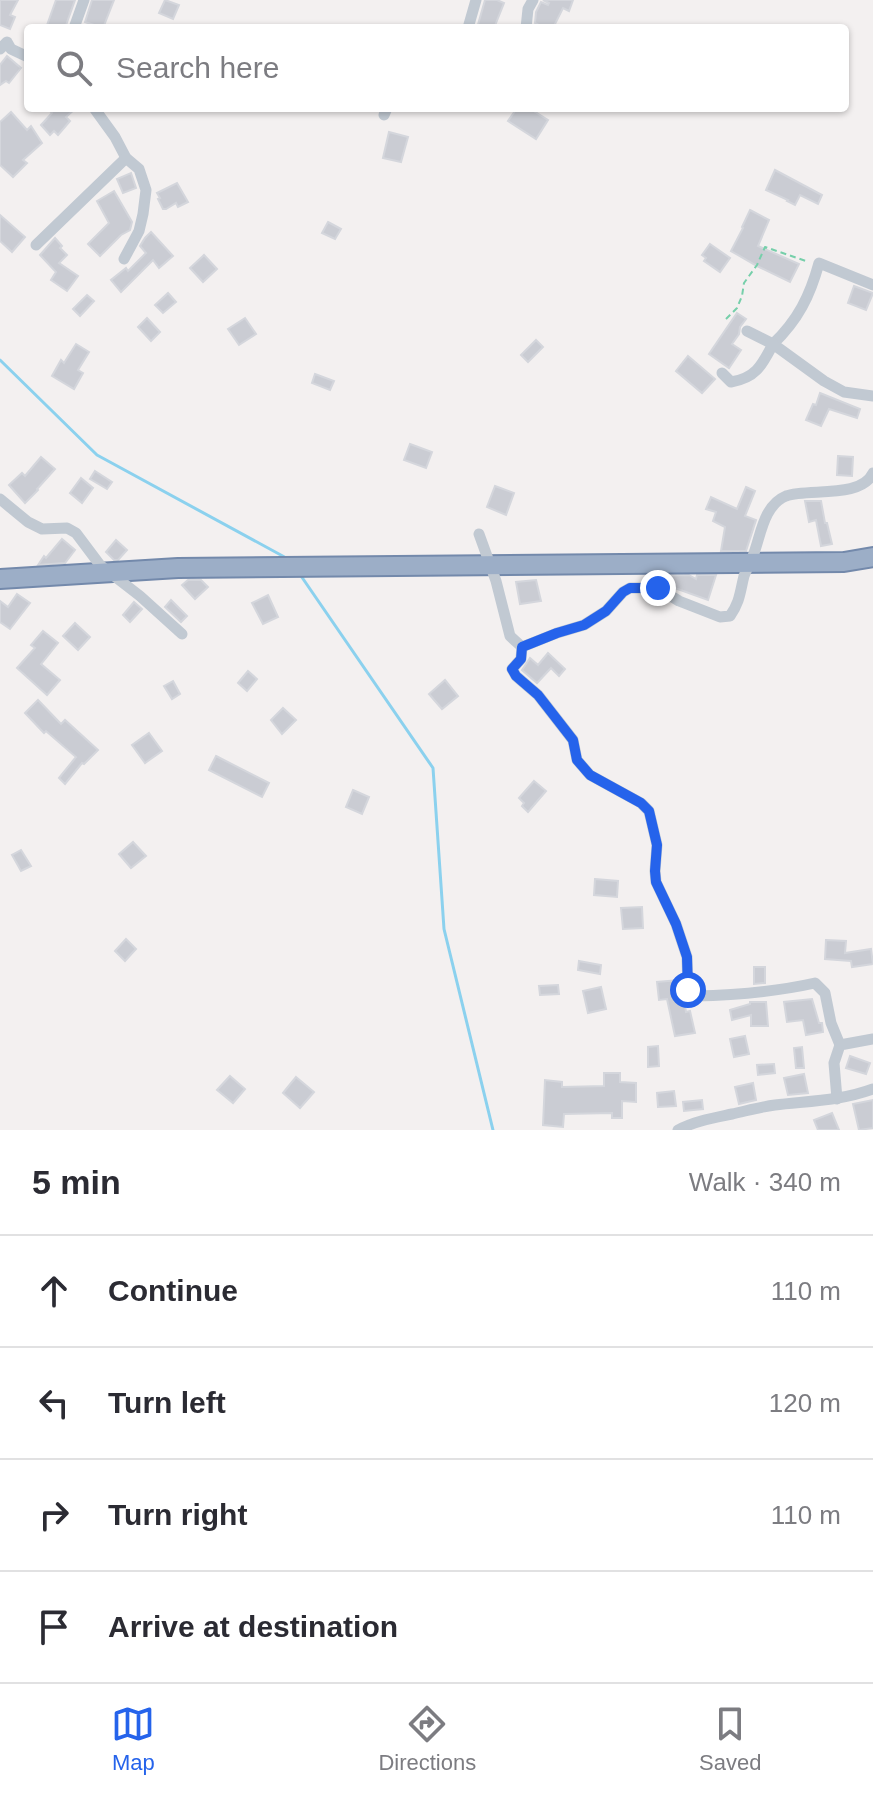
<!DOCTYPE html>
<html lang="en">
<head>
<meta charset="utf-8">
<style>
  :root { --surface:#fff; --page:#f2f2f3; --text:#2b2b33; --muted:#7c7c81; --line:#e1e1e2; --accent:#2563eb }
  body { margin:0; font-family:Arial,sans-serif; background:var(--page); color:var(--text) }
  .stop { position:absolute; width:24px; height:24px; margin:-18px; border:6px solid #2563eb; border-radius:50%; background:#fff }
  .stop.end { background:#2563eb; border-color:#fff; box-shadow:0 2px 8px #0008 }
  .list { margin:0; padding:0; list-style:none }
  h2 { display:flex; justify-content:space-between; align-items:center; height:104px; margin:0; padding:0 32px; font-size:34px }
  h2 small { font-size:26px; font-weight:400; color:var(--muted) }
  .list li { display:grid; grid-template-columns:52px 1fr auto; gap:24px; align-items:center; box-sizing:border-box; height:112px; padding:0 32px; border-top:2px solid var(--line) }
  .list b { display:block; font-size:30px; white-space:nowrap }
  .list em { font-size:26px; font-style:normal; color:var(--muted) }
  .icon { flex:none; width:44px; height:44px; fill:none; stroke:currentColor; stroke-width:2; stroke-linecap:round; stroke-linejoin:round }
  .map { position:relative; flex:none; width:873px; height:1130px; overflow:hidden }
  .search { position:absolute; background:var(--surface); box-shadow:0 2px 6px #0004; left:24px; right:24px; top:24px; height:88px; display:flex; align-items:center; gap:20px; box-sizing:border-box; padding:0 28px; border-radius:8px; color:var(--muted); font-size:30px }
  .sheet { height:552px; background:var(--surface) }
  nav { display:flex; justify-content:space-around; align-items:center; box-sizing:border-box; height:112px; border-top:2px solid var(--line); background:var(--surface); font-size:22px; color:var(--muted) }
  nav a { display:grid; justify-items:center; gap:4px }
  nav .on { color:var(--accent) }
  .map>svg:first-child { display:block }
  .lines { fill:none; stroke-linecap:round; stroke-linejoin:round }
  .stream { stroke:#8bd1ee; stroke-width:3 }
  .building { fill:#caccd3; stroke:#d4d6dc; stroke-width:2 }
  .trunk-casing { stroke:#7389ab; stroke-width:22 }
  .path { stroke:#76cfaa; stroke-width:2; stroke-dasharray:6 4; stroke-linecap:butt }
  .minor { stroke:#c1c9d2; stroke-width:11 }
  .trunk { stroke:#9caec7; stroke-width:18 }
  .route { stroke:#2563eb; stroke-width:10 }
</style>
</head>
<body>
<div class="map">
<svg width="873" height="1130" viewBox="0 0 873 1130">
  <rect width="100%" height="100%" fill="#f3f0f0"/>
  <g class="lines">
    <g class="stream">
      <path d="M0 360 97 455 290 560"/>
      <path d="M299 573 433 768 444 929 493 1130"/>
    </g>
  </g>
  <g class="building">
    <path d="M0 0H18L10 15 15 17 10 29 0 25Z"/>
    <path d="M56 0H75L65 28H46Z"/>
    <path d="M92 0H114L103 28 85 22Z"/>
    <path d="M165 0 179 5 173 19 159 13Z"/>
    <path d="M485 0H497L504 3 494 28H477Z"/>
    <path d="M543 0H573L569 11 563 8 553 28H545L535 23 536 12 541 2 548 5 549 3Z"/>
    <path d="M7 56 21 68 9 83 6 81 0 85V65Z"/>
    <path d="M47 108H76L66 117 70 121 58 135 54 131 50 135 41 125 52 113Z"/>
    <path d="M517 108H529L548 120 536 139 508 121Z"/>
    <path d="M11 112 27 130 31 126 42 143 23 160 27 163 13 177 0 165V122Z"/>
    <path d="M389 132 408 137 401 162 383 158Z"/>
    <path d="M775 170 822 195 818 204 800 195 795 205 787 201 788 200 766 190Z"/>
    <path d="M131 173 136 188 123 193 117 179Z"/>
    <path d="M177 183 188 202 178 207 176 203 166 209H163L158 199 160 198 157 193Z"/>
    <path d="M114 191 132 222 130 230 121 235 100 256 88 244 109 223 97 201Z"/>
    <path d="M750 210 769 220 758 246 799 264 790 282 757 266 731 251 743 228 742 227Z"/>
    <path d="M0 215 25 237 12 252 0 241Z"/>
    <path d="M328 222 341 229 335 239 322 233Z"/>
    <path d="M151 232 173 256 159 268 153 260 121 292 111 280 126 268 128 271 146 253 140 246 145 238Z"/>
    <path d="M55 238 62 246 60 248 67 255 59 263 78 276 67 291 51 280 56 272 40 255Z"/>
    <path d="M710 244 730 258 720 272 704 261 706 258 702 255Z"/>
    <path d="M204 255 217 269 203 282 190 268Z"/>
    <path d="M854 286 873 293 866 310 848 303Z"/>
    <path d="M168 293 176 302 163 313 155 305Z"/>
    <path d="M87 295 94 301 80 316 73 309Z"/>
    <path d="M737 313 746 319 740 327 739 334 732 344 741 350 729 368 709 354Z"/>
    <path d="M147 318 160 332 151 341 138 327Z"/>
    <path d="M245 318 256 334 239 345 228 329Z"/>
    <path d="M536 340 543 347 528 362 521 355Z"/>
    <path d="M76 344 89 352 78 370 83 373 74 389 52 376 61 360 64 363Z"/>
    <path d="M688 356 715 379 702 393 676 371Z"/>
    <path d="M315 374 334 381 330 390 312 383Z"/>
    <path d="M820 393 860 409 857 418 829 409 821 426 806 420 813 404 816 405Z"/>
    <path d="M410 444 432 452 426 468 404 460Z"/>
    <path d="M838 456 853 457 852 476 837 475Z"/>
    <path d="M41 457 55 469 37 489 38 490 25 503 9 485 22 473 25 476Z"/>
    <path d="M95 471 112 482 107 489 90 479Z"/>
    <path d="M81 478 93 488 82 503 70 493Z"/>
    <path d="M495 486 514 493 506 515 487 507Z"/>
    <path d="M746 487 755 491 745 516 756 520 746 551H721L725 527 713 521 716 512 706 509 711 497 737 509Z"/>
    <path d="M805 501H821L825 523H827L832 544 821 546 816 520 809 522Z"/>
    <path d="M62 539 75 550 65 563 38 565 44 556 46 558Z"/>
    <path d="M116 540 127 550 118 560H114L106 552Z"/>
    <path d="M689 575 696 579 697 575H716L708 600 672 587 662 580 651 579 652 576Z"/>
    <path d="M188 580H201L208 587 195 599 182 585Z"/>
    <path d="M536 580 541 601 520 604 516 582Z"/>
    <path d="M17 594 30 603 10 629 0 622V601L8 607Z"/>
    <path d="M268 595 278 617 263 624 252 603Z"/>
    <path d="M171 600 187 616 181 622 165 607Z"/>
    <path d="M134 602 142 609 130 622 123 615Z"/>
    <path d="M75 623 90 637 78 650 63 636Z"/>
    <path d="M43 631 58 643 41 664 60 680 47 695 17 668 35 648 31 645Z"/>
    <path d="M548 653 565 669 559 676 551 668 537 683 522 670 530 658 538 665Z"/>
    <path d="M248 671 257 679 247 691 238 683Z"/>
    <path d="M445 680 458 696 442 709 429 694Z"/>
    <path d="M173 681 180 694 172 699 164 686Z"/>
    <path d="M38 700 61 724 65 720 98 750 84 764 82 763 65 784 59 778 76 757 46 731 44 733 25 713Z"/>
    <path d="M283 708 296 720 282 734 271 720Z"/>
    <path d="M149 733 162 751 145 763 132 745Z"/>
    <path d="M216 756 269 783 262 797 209 770Z"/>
    <path d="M534 781 546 791 528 812 522 806 524 803 519 798Z"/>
    <path d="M353 790 369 797 362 814 346 807Z"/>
    <path d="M133 842 146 856 131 868 119 854Z"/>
    <path d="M21 850 31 866 21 871 12 855Z"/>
    <path d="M595 879 618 881 617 897 594 895Z"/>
    <path d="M642 907 643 928 623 929 621 908Z"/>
    <path d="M126 939 136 949 125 961 115 951Z"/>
    <path d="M826 940 846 941 845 953 871 949 873 964 852 967 851 961 825 959Z"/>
    <path d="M579 961 601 965 600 974 578 970Z"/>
    <path d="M754 967H765V983L754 984Z"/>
    <path d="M679 980 680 991 684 998 686 1012 690 1011 695 1033 675 1036 667 999 659 1000 657 982Z"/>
    <path d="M558 985 559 994 540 995 539 986Z"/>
    <path d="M601 987 606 1009 588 1013 583 991Z"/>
    <path d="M812 999 819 1023H822L823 1032 806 1035 803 1020 787 1022 784 1002Z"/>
    <path d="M750 1002H766L768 1026H751V1015L732 1020 730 1010 750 1004Z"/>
    <path d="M745 1036 749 1054 734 1057 730 1039Z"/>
    <path d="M658 1046 659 1066 648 1067V1047Z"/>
    <path d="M802 1047 804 1068H796L794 1048Z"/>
    <path d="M850 1056 870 1063 866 1074 846 1068Z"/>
    <path d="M774 1064 775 1073 758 1075 757 1065Z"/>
    <path d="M604 1073H620V1082L636 1083V1102L622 1101V1118H612V1113L564 1114 563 1127 543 1125 545 1080 562 1082V1087L604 1086Z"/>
    <path d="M804 1074 808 1093 788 1095 784 1078Z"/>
    <path d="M230 1076 245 1089 233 1103 217 1090Z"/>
    <path d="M296 1077 314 1092 300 1108 283 1093Z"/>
    <path d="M753 1083 756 1100 739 1104 735 1087Z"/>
    <path d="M674 1091 676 1106 658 1107 657 1093Z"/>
    <path d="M702 1100 703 1109 684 1111 683 1102Z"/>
    <path d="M873 1100V1128L859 1130 853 1104Z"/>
    <path d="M832 1113 839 1130H818L814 1120Z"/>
  </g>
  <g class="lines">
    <g class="trunk-casing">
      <path id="trunk" d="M0 579 178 568 844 562 873 557"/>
    </g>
    <path class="path" d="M726 319 737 308 742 296 744 283 757 265 765 247 806 261"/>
    <g class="minor">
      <path d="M74 28 84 0"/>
      <path d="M468 28 476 0"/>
      <path d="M526 28 528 9 533 0"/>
      <path d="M0 49 7 42 11 49 28 57"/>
      <path d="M94 108 115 137 126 158 139 169 146 190 143 214 139 231 124 259"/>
      <path d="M384 115 387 108"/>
      <path d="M36 245 126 158"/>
      <path d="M873 285 819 263C810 296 798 320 773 344L824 381 844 392 873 396"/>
      <path d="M722 373 731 382C756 378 762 365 773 344L747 331"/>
      <path d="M0 499 28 522 42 529 67 528 76 533 100 565 140 596 182 634"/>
      <path d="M479 534 496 581 510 636 522 647"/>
      <path d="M840 1045 831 1023 825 993 815 983C775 992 736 995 695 996L688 990 687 957 676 924 656 882 655 871 657 845 649 811 641 803 590 775 577 760 573 740 538 695 516 676 512 669 521 659 522 647 557 633 584 625 606 611 623 592 630 588H658L679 601 720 617 730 616C740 602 740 592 744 576 747 568 752 561 754 553 761 534 764 505 786 496 808 488 861 499 873 473"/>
      <path d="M837 1099 834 1063 840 1045 873 1039"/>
      <path d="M678 1130C695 1121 713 1118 732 1114 746 1111 760 1107 775 1105 808 1101 841 1101 873 1089"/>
    </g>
    <use href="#trunk" class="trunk"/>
  </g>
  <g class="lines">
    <path class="route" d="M658 588H630L623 592 606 611 584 625 557 633 522 647 521 659 512 669 516 676 538 695 573 740 577 760 590 775 641 803 649 811 657 845 655 871 656 882 676 924 687 957 688 990"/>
  </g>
</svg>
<div class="stop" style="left:688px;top:990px"></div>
<div class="stop end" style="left:658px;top:588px"></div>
<div class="search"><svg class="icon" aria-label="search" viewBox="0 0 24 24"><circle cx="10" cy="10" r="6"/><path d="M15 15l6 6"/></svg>Search here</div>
</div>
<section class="sheet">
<h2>5 min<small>Walk · 340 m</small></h2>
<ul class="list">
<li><svg class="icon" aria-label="ahead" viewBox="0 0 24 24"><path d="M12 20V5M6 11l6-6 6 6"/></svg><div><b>Continue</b></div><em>110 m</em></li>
<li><svg class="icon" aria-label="left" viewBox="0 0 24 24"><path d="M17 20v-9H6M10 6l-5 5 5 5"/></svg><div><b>Turn left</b></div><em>120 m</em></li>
<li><svg class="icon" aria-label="right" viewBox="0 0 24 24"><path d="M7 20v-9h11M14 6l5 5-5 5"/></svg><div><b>Turn right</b></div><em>110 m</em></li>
<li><svg class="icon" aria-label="arrive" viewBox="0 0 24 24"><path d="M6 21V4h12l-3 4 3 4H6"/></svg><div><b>Arrive at destination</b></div></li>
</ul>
</section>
<nav>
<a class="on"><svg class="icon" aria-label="map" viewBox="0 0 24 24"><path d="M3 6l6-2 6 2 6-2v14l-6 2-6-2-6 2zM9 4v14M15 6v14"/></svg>Map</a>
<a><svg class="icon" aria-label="directions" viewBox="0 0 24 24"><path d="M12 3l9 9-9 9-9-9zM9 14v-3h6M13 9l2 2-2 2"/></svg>Directions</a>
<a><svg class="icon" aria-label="saved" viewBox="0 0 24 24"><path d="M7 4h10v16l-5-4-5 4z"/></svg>Saved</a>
</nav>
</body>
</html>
